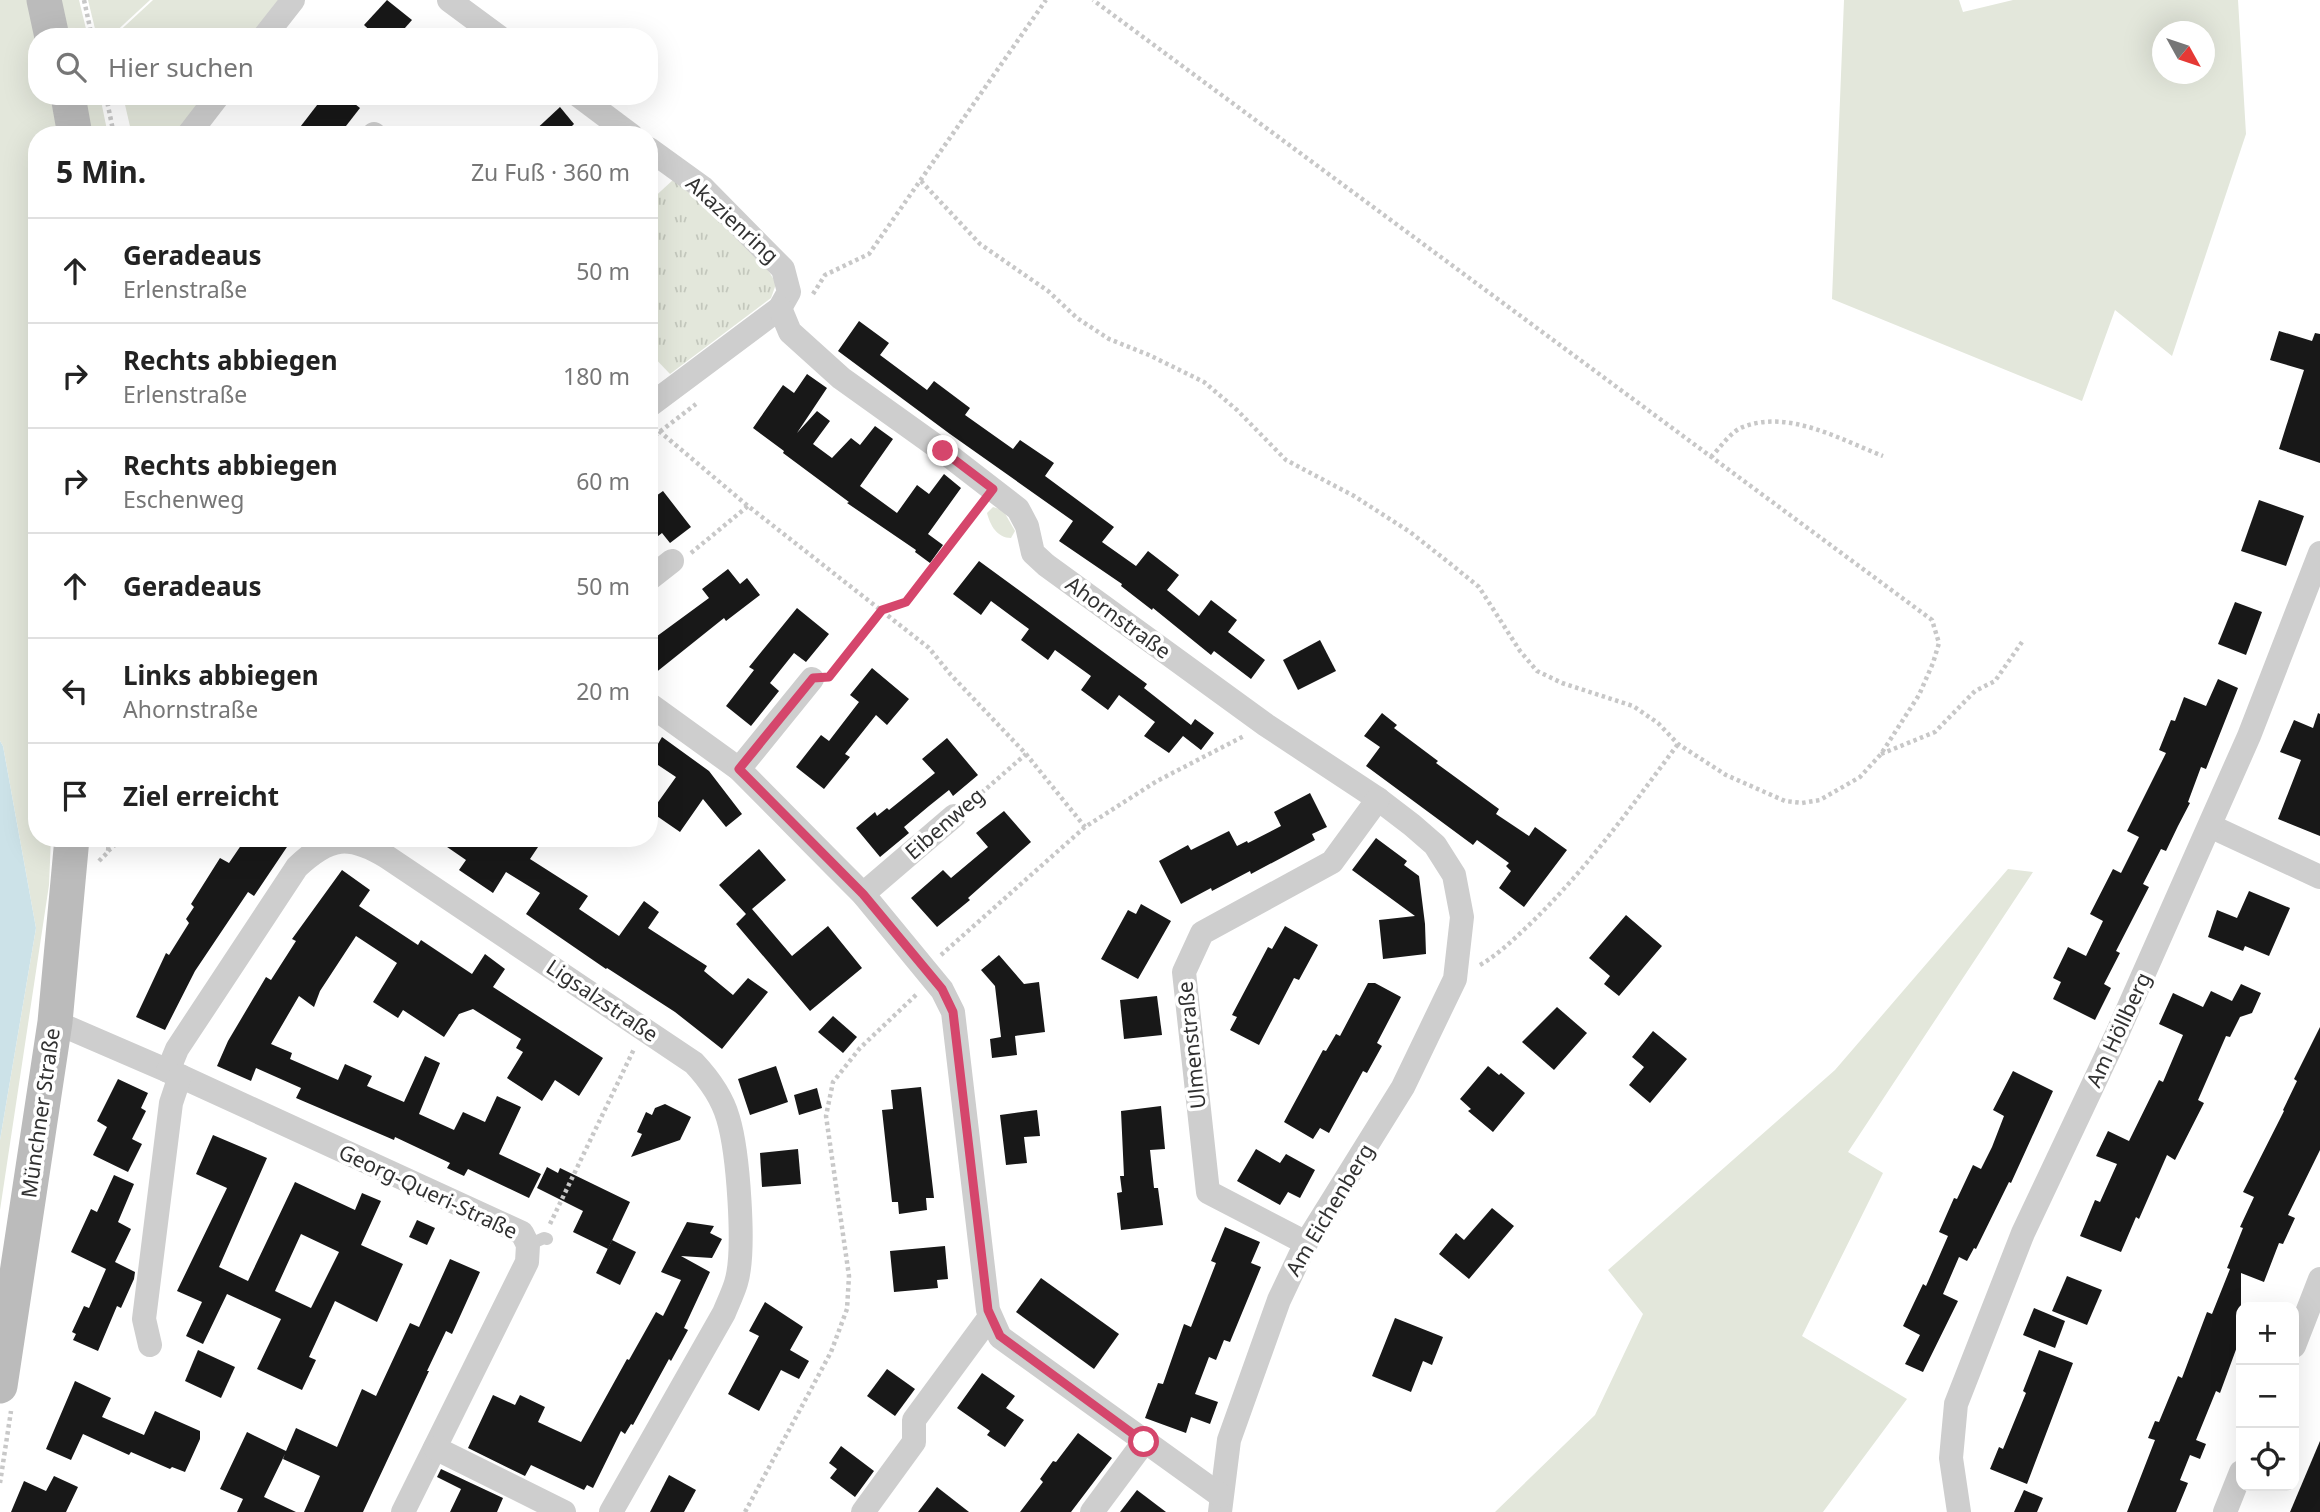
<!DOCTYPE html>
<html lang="de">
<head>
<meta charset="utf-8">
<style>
  :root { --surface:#fff; --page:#f6f6f6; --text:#222; --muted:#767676; --line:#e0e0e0 }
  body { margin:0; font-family:"Noto Sans",sans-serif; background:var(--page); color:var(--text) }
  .controls { position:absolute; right:21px; bottom:21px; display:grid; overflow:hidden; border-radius:14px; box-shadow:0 7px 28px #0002 }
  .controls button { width:63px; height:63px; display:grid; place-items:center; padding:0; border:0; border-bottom:2px solid var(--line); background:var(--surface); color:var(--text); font:35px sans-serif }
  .compass { position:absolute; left:2152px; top:21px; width:63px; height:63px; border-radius:50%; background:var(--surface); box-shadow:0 7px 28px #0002; rotate:130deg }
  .stop { position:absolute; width:21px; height:21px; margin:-16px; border:5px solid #d5466c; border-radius:50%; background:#fff }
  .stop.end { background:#d5466c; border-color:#fff; box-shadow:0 2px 7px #0008 }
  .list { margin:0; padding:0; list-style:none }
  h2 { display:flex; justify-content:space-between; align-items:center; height:91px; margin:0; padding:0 28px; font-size:30px }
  h2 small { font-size:23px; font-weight:400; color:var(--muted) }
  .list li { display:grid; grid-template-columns:46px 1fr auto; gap:21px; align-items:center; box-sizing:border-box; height:105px; padding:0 28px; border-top:2px solid var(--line) }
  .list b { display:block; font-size:26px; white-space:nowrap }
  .list p { margin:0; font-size:23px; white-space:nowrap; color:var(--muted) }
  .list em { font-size:23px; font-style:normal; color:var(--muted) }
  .icon { flex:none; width:38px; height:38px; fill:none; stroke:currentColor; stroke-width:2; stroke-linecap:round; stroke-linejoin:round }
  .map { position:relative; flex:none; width:2320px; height:1512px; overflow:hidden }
  .search { position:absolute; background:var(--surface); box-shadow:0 7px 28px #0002; left:28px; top:28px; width:630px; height:77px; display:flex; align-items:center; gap:18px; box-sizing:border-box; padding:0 24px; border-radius:28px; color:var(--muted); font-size:26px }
  .panel { position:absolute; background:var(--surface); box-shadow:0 7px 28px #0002; left:28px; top:126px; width:630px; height:721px; border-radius:28px }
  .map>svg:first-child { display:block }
  .green { fill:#e3e7db; fill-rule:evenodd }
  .park { fill:url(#park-tufts) }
  .water { fill:#cce2e8 }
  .building { fill:#181818; fill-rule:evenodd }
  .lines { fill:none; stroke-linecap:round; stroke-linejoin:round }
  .path { stroke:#c8c8c8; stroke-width:4.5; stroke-dasharray:3.5 3.5; stroke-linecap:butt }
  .lane { stroke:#cecece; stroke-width:12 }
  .street { stroke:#cecece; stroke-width:24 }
  .secondary { stroke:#bbb; stroke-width:35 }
  .route { stroke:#d5466c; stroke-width:9 }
  .labels { text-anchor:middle; stroke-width:7; stroke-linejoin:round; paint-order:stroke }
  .street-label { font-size:21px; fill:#313131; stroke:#fff }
</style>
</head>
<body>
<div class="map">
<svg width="2320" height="1512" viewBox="0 0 2320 1512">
  <defs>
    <pattern id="park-tufts" width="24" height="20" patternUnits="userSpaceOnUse" patternTransform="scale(1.75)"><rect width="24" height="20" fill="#e3e7db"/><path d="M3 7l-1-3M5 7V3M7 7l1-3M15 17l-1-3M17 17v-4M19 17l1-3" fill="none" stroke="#c3c7bc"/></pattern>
  </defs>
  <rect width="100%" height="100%" fill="#fff"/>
  <g class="green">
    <path d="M0 0H29L37 37V96H50L59 135H37V838H51L49 885 0 1210V1140L36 928 3 746 0 741Z"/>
    <path d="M58 0H79L88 37H67Z"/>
    <path d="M88 0H150L110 37H97Z"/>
    <path d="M153 0H280L254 37H113Z"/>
    <path d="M1844 0H1959L1963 12 2013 0H2238L2246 134 2172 356 2115 310 2082 401 1832 299ZM2162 32H2204V74H2162Z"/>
    <path d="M81 96H100L108 135H89Z"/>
    <path d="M123 96H207L177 135H132Z"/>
    <path d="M993 507 1003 510 1015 531 1011 538C997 538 990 525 987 513Z"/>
    <path d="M2008 869 2033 872 1848 1152 1883 1173 1802 1336 1907 1399 1823 1512H1495L1595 1415 1643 1314 1608 1270 1835 1070Z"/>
  </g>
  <path class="park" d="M674 179C704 202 761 251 776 284L771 298 670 374 649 352V202Z"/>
  <path class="water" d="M0 741 3 746 36 928 0 1140Z"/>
  <g class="building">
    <path d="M387 0 412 20 397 37H377L364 25Z"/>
    <path d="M324 96H345L360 108 339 135H294Z"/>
    <path d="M560 107 574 124 563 135H530Z"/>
    <path d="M859 321 889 343 880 355 927 390 934 381 970 408 965 415 1013 449 1020 440 1054 463 1045 476 1114 527 1102 542 1136 566 1148 551 1179 575 1167 590 1199 616 1211 600 1237 620 1228 632 1265 660 1251 679 1214 651 1211 655 1153 608 1152 610 1121 586 1122 584 1059 541 1073 521 950 434 838 351Z"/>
    <path d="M2279 331 2312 341 2315 333 2320 334V463L2279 449 2304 370 2270 360Z"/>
    <path d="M807 374 827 388 797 433 817 411 830 421 813 444 832 458 851 438 860 445 875 426 893 439 860 486 897 513 917 485 929 494 944 474 961 488 928 534 943 545 930 563 915 552 916 550 847 503 849 502 783 453 784 451 753 428 783 385 794 393Z"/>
    <path d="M663 491 691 527 670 543 662 533 649 543V501Z"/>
    <path d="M2259 500 2304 516 2286 566 2241 551Z"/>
    <path d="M979 561 1147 684 1144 688 1191 725 1195 719 1214 733 1201 750 1183 736 1169 753 1144 736 1155 722 1119 695 1108 710 1081 690 1091 676 1055 650 1048 660 1021 640 1029 629 991 601 981 615 953 594Z"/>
    <path d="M728 569 740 584 747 578 760 595 726 621 724 618 649 678V642L709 598 702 589Z"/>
    <path d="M2235 602 2262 612 2246 655 2218 644Z"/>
    <path d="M797 608 829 634 806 662 794 653 770 683 779 691 751 726 726 706 754 670 749 667Z"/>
    <path d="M1320 640 1336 671 1298 690 1283 660Z"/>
    <path d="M872 668 909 699 887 725 876 715 845 754 850 757 824 789 796 767 821 735 829 741 859 702 850 695Z"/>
    <path d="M2218 679 2238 688 2206 769 2201 767 2188 802 2190 803 2178 826 2166 851 2161 849 2143 884 2149 887 2116 951 2120 953 2104 984 2111 988 2095 1020 2053 999 2061 982 2053 978 2068 947 2086 956 2103 921 2090 914 2113 869 2121 873 2139 837 2127 831 2166 753 2159 750 2171 720 2175 721 2184 697 2206 706Z"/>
    <path d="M1382 713 1397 725 1394 728 1438 761 1436 763 1499 809 1496 814 1529 836 1535 827 1567 850 1524 907 1499 888 1511 871 1506 866 1509 863 1477 840 1473 845 1366 766 1380 747 1364 736Z"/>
    <path d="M2318 713 2320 714V836L2278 819 2301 760 2280 752 2294 720 2313 728Z"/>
    <path d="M662 737 709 771 742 814 726 827 703 799 680 832 651 812 676 777 649 759Z"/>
    <path d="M947 738 978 775 953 796 949 790 929 806 904 827 909 833 880 857 856 828 875 812 877 816 887 808 889 810 935 773 922 759Z"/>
    <path d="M1310 793 1327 827 1312 834 1315 840 1251 874 1250 871 1212 891 1211 888 1181 904 1159 861 1188 845 1191 850 1229 831 1237 846 1247 841 1248 843 1281 826 1274 812Z"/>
    <path d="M1004 811 1031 842 968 898 970 900 937 927 911 898 943 870 951 878 988 847 976 833Z"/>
    <path d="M246 838H293L254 896 248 892 195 971 165 1030 136 1017 166 953 169 955 189 923 186 919 194 907 191 904 220 858 229 863Z"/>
    <path d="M434 838H544L530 859 588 896 579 909 619 936 644 901 659 912 648 928 707 966 704 971 733 995 748 978 768 992 722 1049 675 1012 607 968 606 969 526 914 540 893 506 872 493 893 459 870 466 860Z"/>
    <path d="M1376 838 1407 861 1404 865 1419 876 1425 924 1426 954 1383 959 1379 920 1415 916 1352 870Z"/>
    <path d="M759 849 786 880 752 909 792 956 828 926 862 968 810 1011 736 924 746 914 719 885Z"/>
    <path d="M342 870 370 890 359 906 418 945 421 940 472 974 485 954 505 969 493 987 603 1058 579 1096 555 1080 542 1101 507 1078 523 1052 516 1048 521 1039 473 1009 459 1014 444 1037 403 1010 398 1018 373 1002 397 963 356 936 320 991 314 1007 299 996 271 1044 292 1053 290 1059 338 1080 345 1064 372 1076 367 1086 404 1102 425 1056 440 1063 419 1114 454 1130 463 1112 485 1122 497 1096 521 1107 499 1154 541 1174 529 1198 468 1169 464 1176 447 1168 450 1163 395 1137 394 1140 296 1098 301 1088 256 1068 251 1081 217 1066 228 1041 266 977 271 980 296 941 292 939Z"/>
    <path d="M2249 891 2290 908 2269 956 2245 946 2243 951 2208 937 2217 910 2237 918Z"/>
    <path d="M1141 904 1171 921 1138 979 1101 959 1128 910 1136 914Z"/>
    <path d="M1626 915 1662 946 1619 996 1604 984 1610 976 1589 958Z"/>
    <path d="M1285 926 1318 945 1299 980 1294 978 1259 1045 1230 1030 1237 1017 1232 1015 1268 947 1272 949Z"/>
    <path d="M999 955 1024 984 1039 982 1045 1032 1015 1036 1017 1055 992 1058 990 1039 1001 1037 995 986 981 970Z"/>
    <path d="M1368 983H1375L1401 997 1377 1043 1382 1046 1367 1073 1363 1071 1329 1133 1320 1128 1313 1139 1284 1122 1323 1050 1326 1051 1336 1034 1340 1036Z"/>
    <path d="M2241 984 2261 993 2252 1013 2240 1017 2230 1037 2226 1036 2198 1100 2204 1103 2175 1160 2167 1155 2139 1219 2136 1217 2121 1252 2080 1236 2095 1200 2100 1202 2117 1164 2096 1156 2108 1131 2129 1141 2159 1080 2163 1082 2183 1035 2159 1024 2173 993 2203 1007 2211 991 2232 1001Z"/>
    <path d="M1157 996 1162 1035 1124 1039 1120 1000Z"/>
    <path d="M1557 1007 1587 1033 1554 1070 1522 1042Z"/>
    <path d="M833 1016 857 1037 843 1053 818 1032Z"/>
    <path d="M2320 1027V1150L2288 1215 2295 1218 2283 1244 2279 1243 2264 1282 2241 1273V1336L2220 1393 2216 1391 2196 1440 2206 1444 2200 1459 2190 1455 2180 1480 2188 1483 2176 1512H2127L2155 1440 2148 1438 2155 1421 2159 1422 2178 1376 2182 1378 2207 1312 2212 1314 2230 1269 2227 1268 2243 1228 2240 1227 2254 1197 2243 1192 2284 1111 2283 1110 2297 1081 2294 1079Z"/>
    <path d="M1653 1031 1687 1059 1650 1103 1629 1085 1644 1067 1632 1057Z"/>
    <path d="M776 1066 788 1102 750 1115 738 1079Z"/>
    <path d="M1488 1066 1499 1075 1501 1073 1525 1093 1493 1132 1468 1111 1471 1109 1460 1099Z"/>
    <path d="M2013 1071 2053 1091 2011 1183 2009 1182 1976 1249 1974 1248 1967 1261 1959 1257 1943 1294 1958 1301 1923 1372 1905 1364 1920 1335 1903 1326 1923 1284 1926 1286 1948 1236 1939 1232 1954 1198 1957 1199 1973 1165 1981 1169 1992 1147 2004 1116 1993 1110Z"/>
    <path d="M118 1079 148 1093 141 1108 146 1111 132 1139 142 1144 128 1172 93 1155 107 1127 97 1121Z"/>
    <path d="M921 1087 934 1198H926L927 1210 899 1214 898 1202H892L882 1110 893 1109 891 1090Z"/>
    <path d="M817 1088 822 1108 799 1115 794 1095Z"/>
    <path d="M665 1104 691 1117 680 1140 631 1157 642 1134 637 1132 646 1112 652 1115 655 1108Z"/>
    <path d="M1161 1106 1165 1149 1150 1150 1154 1188H1158L1163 1225 1121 1230 1117 1193 1122 1192 1120 1176H1124L1121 1111Z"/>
    <path d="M1037 1110 1040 1136 1024 1137 1027 1163 1006 1165 1000 1115Z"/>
    <path d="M213 1135 267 1158 219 1267 248 1281 295 1182 355 1210 362 1193 381 1201 361 1245 403 1264 377 1322 335 1301 309 1357 316 1360 302 1390 257 1369 281 1319 227 1294 203 1344 186 1336 202 1302 177 1291 227 1188 196 1174ZM301 1234 339 1252 311 1308 275 1291Z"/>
    <path d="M798 1149 801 1184 762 1187 760 1153Z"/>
    <path d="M1256 1149 1280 1163 1286 1154 1315 1170 1300 1198 1288 1192 1280 1205 1237 1181Z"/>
    <path d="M547 1167 558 1173 560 1168 630 1202 608 1249 573 1232 583 1211 537 1188Z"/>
    <path d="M114 1175 134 1184 118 1222 131 1229 115 1262 135 1272 134 1279 121 1308 117 1306 98 1351 73 1340 76 1334 72 1332 84 1306 89 1308 106 1269 71 1252 91 1209 97 1212Z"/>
    <path d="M1492 1208 1514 1226 1469 1279 1439 1254 1456 1233 1464 1240Z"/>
    <path d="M417 1220 435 1228 427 1245 409 1237Z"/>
    <path d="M687 1222 714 1226 710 1233 722 1239 712 1258 681 1256 710 1272 684 1328 688 1330 671 1361 669 1359 633 1425 631 1424 625 1434 621 1431 593 1488 587 1485 584 1490 531 1465 525 1476 468 1448 493 1395 515 1405 520 1395 545 1407 538 1422 581 1442 627 1359 629 1360 656 1312 663 1316 681 1280 661 1272Z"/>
    <path d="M1225 1227 1260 1242 1251 1263 1261 1267 1230 1342 1224 1340 1216 1360 1209 1357 1195 1394 1218 1402 1210 1424 1191 1417 1186 1433 1145 1418 1158 1383 1163 1384 1184 1324 1191 1327 1216 1263 1211 1261Z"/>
    <path d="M612 1240 636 1252 620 1285 596 1273Z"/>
    <path d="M945 1246 948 1279 937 1280 938 1288 894 1292 890 1251Z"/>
    <path d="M450 1259 480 1272 452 1334 446 1331 427 1371H429L363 1512H304L320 1476 283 1459 285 1454 264 1497 296 1512H237L243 1499 220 1489 247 1432 286 1451 296 1428 337 1447 362 1389 376 1396 410 1323 419 1327Z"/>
    <path d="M2067 1276 2102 1290 2087 1325 2052 1311Z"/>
    <path d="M1041 1278 1119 1334 1094 1369 1016 1312Z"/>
    <path d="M765 1302 803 1327 790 1350 809 1361 799 1379 781 1370 759 1411 728 1394 759 1336 749 1331Z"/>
    <path d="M2034 1308 2065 1321 2055 1348 2023 1335Z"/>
    <path d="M1395 1318 1443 1337 1432 1365 1423 1361 1411 1392 1372 1376Z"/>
    <path d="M198 1350 235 1367 221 1398 185 1381Z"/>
    <path d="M2039 1350 2073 1363 2027 1484 1990 1469 1999 1447 2003 1449 2026 1393 2023 1391Z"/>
    <path d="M887 1369 915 1389 895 1416 867 1396Z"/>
    <path d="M982 1373 1015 1396 1006 1408 1024 1420 1005 1447 987 1435 990 1431 957 1408Z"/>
    <path d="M75 1381 111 1398 102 1417 144 1435 155 1411 200 1431V1439L185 1472 172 1467 170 1469 131 1452 129 1455 83 1434 71 1460 46 1449Z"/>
    <path d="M1078 1433 1112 1458 1071 1512H1020L1043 1482 1040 1479 1053 1461 1056 1462Z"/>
    <path d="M2320 1441V1512H2290Z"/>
    <path d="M841 1446 874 1471 855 1497 830 1478 837 1469 829 1463Z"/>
    <path d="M441 1469 503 1498 497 1512H450L461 1489 437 1477Z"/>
    <path d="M669 1475 696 1490 684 1512H650Z"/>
    <path d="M54 1476 78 1487 66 1512H11L24 1481 46 1491Z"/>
    <path d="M937 1487 969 1512H918Z"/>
    <path d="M1137 1490 1166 1512H1120Z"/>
    <path d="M2024 1490 2043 1498 2037 1512H2014Z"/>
  </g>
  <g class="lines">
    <g class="path">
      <path d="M84 0 92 37"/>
      <path d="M106 96 114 135"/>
      <path d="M921 181 980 244 1048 291 1077 318 1109 339 1149 355 1204 382 1237 410 1286 460 1354 496 1410 532 1452 565 1479 587 1520 651 1537 671 1562 683 1633 706 1658 723 1678 744 1726 775 1785 801 1802 803 1820 800 1860 777 1881 754 1919 695 1933 663 1939 643 1932 620 1093 0"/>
      <path d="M813 294 825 275 869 254 1046 0"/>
      <path d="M659 431 748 506 929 648 951 675 1026 754 1085 827"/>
      <path d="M649 440 696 404"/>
      <path d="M1711 457C1720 448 1731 431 1743 427 1789 409 1841 440 1883 456"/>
      <path d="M691 553 748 506"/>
      <path d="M832 673 882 610 906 602 979 506"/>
      <path d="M1881 754 1935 732 1975 691 1995 681 2022 642"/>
      <path d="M971 802 1026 754"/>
      <path d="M108 851 123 838"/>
      <path d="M99 861 108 852 109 838"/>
      <path d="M941 955 1085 827 1157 781 1244 736"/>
      <path d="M1480 965C1499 954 1514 939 1530 924 1586 870 1632 806 1678 744"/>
      <path d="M550 1224 634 1049"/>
      <path d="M0 1483 11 1411"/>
      <path d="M745 1512 831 1352 847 1309 849 1276 826 1116 833 1082 860 1048 917 994"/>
    </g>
    <path class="lane" d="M528 1245 544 1238 547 1239"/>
    <g class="street">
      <path d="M449 0 499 37"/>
      <path d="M264 37 293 0"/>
      <path d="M579 96 631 135"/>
      <path d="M188 135 218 96"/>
      <path d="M374 135V134"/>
      <path d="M649 149 703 188 783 269 789 292 780 308 649 406"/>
      <path d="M780 308 790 332 841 378 943 451 1018 509 1027 526 1033 553 1046 565 1266 725 1378 799 1412 825 1435 845 1454 875 1462 917 1455 979 1403 1087 1306 1243 1279 1300 1229 1440 1220 1512"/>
      <path d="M649 579 672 561"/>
      <path d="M649 704 739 769 836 867 863 894 942 990 953 1012 988 1310 1000 1337 1221 1496"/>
      <path d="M739 769 812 679"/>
      <path d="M2210 826 2320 877"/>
      <path d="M863 894 954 816"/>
      <path d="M55 1022 180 1076 522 1233 528 1245 527 1262 403 1512"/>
      <path d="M168 1071 177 1049 297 867C330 836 349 834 387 857L694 1063C709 1079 722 1097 728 1118 738 1151 746 1251 736 1283 733 1293 728 1303 724 1313L611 1512"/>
      <path d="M1306 1243 1208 1192 1184 972 1202 933 1332 862 1378 799"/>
      <path d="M150 1345 144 1319 171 1103 180 1076"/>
      <path d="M2294 1346 2320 1279"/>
      <path d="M435 1448 564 1512"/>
      <path d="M863 1512 914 1442V1420L989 1318"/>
      <path d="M1092 1512 1144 1442"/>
      <path d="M1959 1512 1951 1458 1956 1404 2023 1233 2117 1034 2249 736 2320 553"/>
      <path d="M2225 1512 2241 1472"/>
    </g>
    <g class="secondary">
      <path d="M44 0 52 37"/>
      <path d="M68 96 75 135"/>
      <path d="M0 1386 55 1022 72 838"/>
    </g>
  </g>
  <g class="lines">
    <path class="route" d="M943 451 993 489 906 602 882 610 829 677 813 678 739 769 863 894 942 989 953 1012 988 1310 1000 1336 1144 1442"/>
  </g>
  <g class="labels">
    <g class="street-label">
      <text transform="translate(732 220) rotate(43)" y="7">Akazienring</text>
      <text transform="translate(1118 618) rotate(36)" y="7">Ahornstraße</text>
      <text transform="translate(945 824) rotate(-41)" y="7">Eibenweg</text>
      <text transform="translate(602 1001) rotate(34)" y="7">Ligsalzstraße</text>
      <text transform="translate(2119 1030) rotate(-65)" y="7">Am Höllberg</text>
      <text transform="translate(1192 1045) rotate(-96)" y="7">Ulmenstraße</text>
      <text transform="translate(41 1113) rotate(-82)" y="7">Münchner Straße</text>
      <text transform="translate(428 1192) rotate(25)" y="7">Georg-Queri-Straße</text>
      <text transform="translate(1330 1210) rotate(-59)" y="7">Am Eichenberg</text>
    </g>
  </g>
</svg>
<div class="controls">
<button>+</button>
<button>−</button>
<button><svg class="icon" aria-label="locate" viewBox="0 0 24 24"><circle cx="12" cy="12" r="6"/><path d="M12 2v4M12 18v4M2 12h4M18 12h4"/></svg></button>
</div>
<svg class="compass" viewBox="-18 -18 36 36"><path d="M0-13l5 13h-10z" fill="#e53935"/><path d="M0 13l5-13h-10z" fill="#767676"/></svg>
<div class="stop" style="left:1144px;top:1442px"></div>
<div class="stop end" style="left:943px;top:451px"></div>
<div class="search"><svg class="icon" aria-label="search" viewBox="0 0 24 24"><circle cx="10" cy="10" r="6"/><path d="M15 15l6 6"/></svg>Hier suchen</div>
<section class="panel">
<h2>5 Min.<small>Zu Fuß · 360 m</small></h2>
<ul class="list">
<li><svg class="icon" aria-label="ahead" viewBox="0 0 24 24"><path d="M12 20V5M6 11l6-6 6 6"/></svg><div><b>Geradeaus</b><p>Erlenstraße</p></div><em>50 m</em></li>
<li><svg class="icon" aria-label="right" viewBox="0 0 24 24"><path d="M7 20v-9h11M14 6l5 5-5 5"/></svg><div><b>Rechts abbiegen</b><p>Erlenstraße</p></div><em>180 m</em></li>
<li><svg class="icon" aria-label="right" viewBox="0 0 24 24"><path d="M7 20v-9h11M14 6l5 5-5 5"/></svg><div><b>Rechts abbiegen</b><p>Eschenweg</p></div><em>60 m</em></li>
<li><svg class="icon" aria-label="ahead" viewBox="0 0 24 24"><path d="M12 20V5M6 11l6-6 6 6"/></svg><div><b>Geradeaus</b></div><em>50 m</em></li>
<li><svg class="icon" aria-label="left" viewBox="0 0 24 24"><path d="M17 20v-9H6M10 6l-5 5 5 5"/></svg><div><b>Links abbiegen</b><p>Ahornstraße</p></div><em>20 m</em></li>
<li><svg class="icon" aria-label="arrive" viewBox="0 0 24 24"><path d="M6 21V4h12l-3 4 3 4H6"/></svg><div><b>Ziel erreicht</b></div></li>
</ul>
</section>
</div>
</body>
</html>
